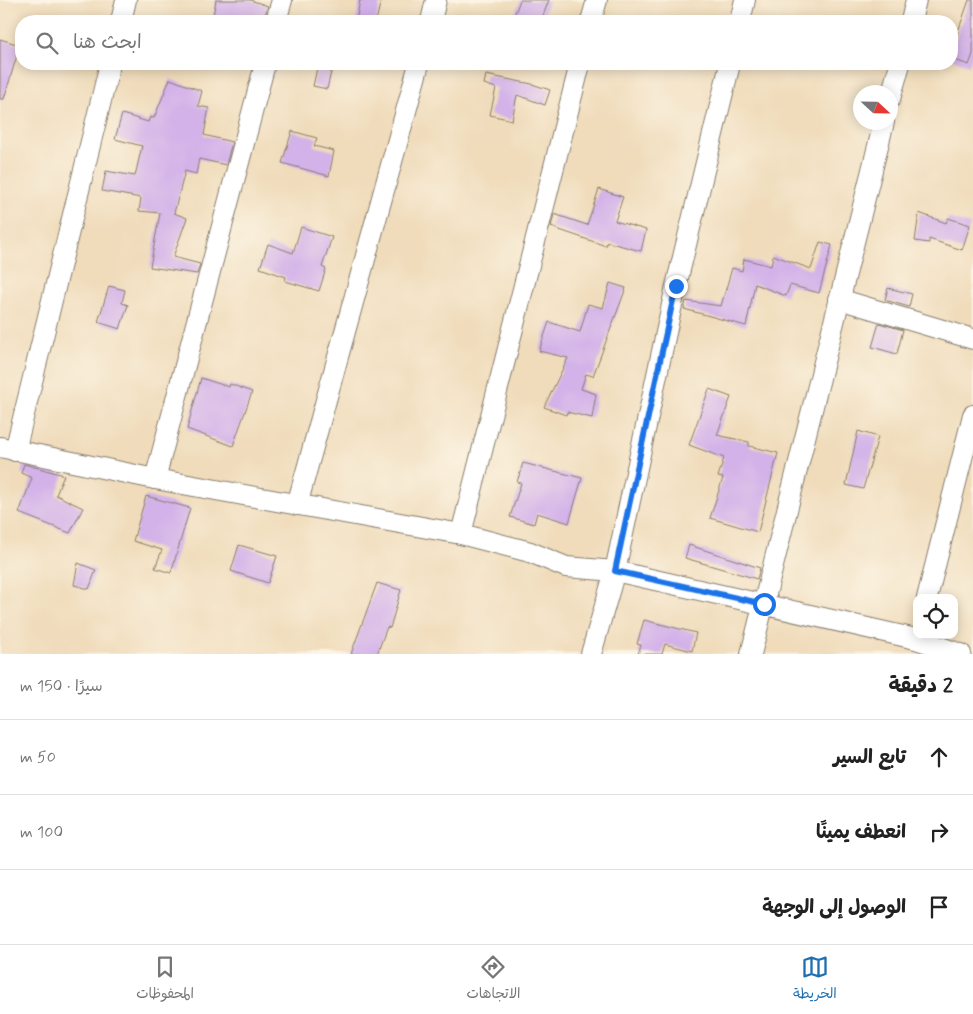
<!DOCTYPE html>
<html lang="ar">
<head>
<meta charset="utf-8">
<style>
  :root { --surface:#fff; --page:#f6f6f6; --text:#222; --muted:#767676; --line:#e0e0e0; --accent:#1f6fb2 }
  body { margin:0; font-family:Mynerve,"Playpen Sans Arabic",sans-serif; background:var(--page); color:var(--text); direction:rtl }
  .controls { position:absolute; right:15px; bottom:15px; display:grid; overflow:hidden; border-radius:10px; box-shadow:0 2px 12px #0003 }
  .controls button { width:45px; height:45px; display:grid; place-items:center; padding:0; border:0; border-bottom:1px solid var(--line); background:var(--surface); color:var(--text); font:25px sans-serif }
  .compass { position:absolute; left:853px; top:85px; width:45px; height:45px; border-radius:50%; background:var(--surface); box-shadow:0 2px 12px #0003; rotate:112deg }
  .stop { position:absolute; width:15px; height:15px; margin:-11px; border:4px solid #1a73e8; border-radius:50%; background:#fff }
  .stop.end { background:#1a73e8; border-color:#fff; box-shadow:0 1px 5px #0008 }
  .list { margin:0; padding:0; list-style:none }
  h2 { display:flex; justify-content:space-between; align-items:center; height:65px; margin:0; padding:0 20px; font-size:21px }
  h2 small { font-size:16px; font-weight:400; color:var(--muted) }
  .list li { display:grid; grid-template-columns:32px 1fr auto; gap:15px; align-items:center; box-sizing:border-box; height:75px; padding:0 20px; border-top:1px solid var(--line) }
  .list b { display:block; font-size:19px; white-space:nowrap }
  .list em { font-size:16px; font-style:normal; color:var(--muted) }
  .icon { flex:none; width:28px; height:28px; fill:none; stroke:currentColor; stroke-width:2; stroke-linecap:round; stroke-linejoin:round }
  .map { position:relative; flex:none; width:973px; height:654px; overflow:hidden; direction:ltr }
  .search { position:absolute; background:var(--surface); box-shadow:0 2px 12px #0003; left:15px; right:15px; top:15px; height:55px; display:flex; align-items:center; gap:12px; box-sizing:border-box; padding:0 18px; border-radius:20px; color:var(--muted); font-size:19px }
  .sheet { height:290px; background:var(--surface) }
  nav { display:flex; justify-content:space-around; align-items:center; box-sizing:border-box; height:70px; border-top:1px solid var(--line); background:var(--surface); font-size:14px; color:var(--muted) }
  nav a { display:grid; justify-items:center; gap:2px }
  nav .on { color:var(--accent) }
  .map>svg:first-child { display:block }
  .building { fill:#d3b1e9 }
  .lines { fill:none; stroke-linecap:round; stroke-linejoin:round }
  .street-casing { stroke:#867c6c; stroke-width:22 }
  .street { stroke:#fff; stroke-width:20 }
  .route { stroke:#1a73e8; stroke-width:6 }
</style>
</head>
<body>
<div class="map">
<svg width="973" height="654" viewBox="0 0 973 654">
  <rect width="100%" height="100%" fill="#fcf5e5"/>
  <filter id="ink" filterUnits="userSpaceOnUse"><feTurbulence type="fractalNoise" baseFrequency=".02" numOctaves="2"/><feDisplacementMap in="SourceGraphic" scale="10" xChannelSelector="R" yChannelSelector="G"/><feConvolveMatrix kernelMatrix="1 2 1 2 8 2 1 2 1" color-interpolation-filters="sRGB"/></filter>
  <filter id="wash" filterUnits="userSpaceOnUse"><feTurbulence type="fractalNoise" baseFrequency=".0096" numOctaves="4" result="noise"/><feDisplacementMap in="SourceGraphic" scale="20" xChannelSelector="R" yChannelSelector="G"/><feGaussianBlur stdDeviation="1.12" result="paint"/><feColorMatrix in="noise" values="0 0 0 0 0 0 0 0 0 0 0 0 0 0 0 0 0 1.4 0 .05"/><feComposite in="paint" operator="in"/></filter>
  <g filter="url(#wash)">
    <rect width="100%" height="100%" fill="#f0dcbb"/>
    <g id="blocks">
      <g class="building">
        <path d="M216 0H250L268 6 263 21H212Z"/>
        <path d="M360 0H381L376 21H356Z"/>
        <path d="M520 0H549L541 21H512Z"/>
        <path d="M969 0H973V54L969 65 952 59V49Z"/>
        <path d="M0 39 20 45 4 99H0Z"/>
        <path d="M318 64H333L327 89 313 86Z"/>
        <path d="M486 75 532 84 550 90 545 105 517 95 512 120 490 115 496 88 484 84Z"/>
        <path d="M170 79 202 91 198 106 209 108 204 135 232 142 226 165 199 159 196 174 185 171 174 213 187 218 173 257 200 264 197 274 150 267 160 213 139 211 141 198 102 191 106 171 135 176 142 146 115 139 122 114 148 122 150 117 154 118Z"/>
        <path d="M292 131 317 138 314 146 334 151 329 176 282 163Z"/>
        <path d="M599 189 623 197 615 221 646 230 641 251 607 242 606 246 551 227 554 214 587 225Z"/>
        <path d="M919 213 946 223 948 218 970 225 962 250 929 239V243L915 241Z"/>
        <path d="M301 227 332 237 322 267 326 269 319 291 285 281 286 277 260 268 268 244 293 253Z"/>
        <path d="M820 242 832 245 819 293 790 285 786 296 755 284 746 326 684 309 686 301 721 306 732 268 742 271 744 259 771 266 773 255 811 269Z"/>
        <path d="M610 283 626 288 593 376 586 374 581 389 596 394 592 418 567 412 566 415 544 407 568 358 539 351 549 322 580 332 588 304 603 308Z"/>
        <path d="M109 286 125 290 122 303 128 305 120 329 98 322Z"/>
        <path d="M888 288 912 294 909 307 885 300Z"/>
        <path d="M879 323 903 330 897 354 872 347Z"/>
        <path d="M201 378 229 387 230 384 252 392 233 446 187 429Z"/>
        <path d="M709 389 731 397 717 435 749 442V446L778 453 758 532 710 518 723 478 718 477 724 458 689 445Z"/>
        <path d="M858 431 878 437 863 489 846 485Z"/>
        <path d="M523 463 582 478 569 523 537 513 534 524 510 517 521 483 517 482Z"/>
        <path d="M24 464 64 475 56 495 83 508 70 533 19 513 32 478 21 473Z"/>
        <path d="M146 496 190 508 171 573 155 568 162 550 133 541Z"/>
        <path d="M239 545 277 556 268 583 231 571Z"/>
        <path d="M689 545 760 568 757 579 685 558Z"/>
        <path d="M78 563 96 570 89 589 74 585Z"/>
        <path d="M377 583 401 590 390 628 387 627 377 654H351Z"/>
        <path d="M644 620 696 633 692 651 665 644 662 654H638L641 645 637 644Z"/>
      </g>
    </g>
  </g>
  <g filter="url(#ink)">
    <use href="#blocks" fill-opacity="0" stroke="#867c6c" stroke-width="1"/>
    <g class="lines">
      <g class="street-casing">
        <g id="street">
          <path d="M121 21 126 0"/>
          <path d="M276 21 282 0"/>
          <path d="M431 21 436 0"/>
          <path d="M591 21 597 0"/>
          <path d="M740 21 745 0"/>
          <path d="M911 21 916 0"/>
          <path d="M890 99 900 64"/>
          <path d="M839 299 973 339"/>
          <path d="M0 447 155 479 461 534 530 552 566 567 615 571 916 639 961 654"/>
          <path d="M15 451 110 64"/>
          <path d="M155 479 265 64"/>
          <path d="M297 505 419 64"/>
          <path d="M461 534 580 64"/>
          <path d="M927 598 973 415"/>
          <path d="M591 654 615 571 676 286 730 64"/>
          <path d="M751 654 884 122"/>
        </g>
      </g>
      <use href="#street" class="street"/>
    </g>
  </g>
  <g class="lines" filter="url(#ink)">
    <path class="route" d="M676 286 615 571 764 604"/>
  </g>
</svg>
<div class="controls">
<button><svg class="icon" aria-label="locate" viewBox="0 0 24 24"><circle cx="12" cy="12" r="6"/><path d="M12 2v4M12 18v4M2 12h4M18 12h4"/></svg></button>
</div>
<svg class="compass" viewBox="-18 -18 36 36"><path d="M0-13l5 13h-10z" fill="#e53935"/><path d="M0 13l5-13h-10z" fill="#767676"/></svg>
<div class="stop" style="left:764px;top:604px"></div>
<div class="stop end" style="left:676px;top:286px"></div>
<div class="search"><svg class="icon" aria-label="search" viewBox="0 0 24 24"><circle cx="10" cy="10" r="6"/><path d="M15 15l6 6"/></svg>ابحث هنا</div>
</div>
<section class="sheet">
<h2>2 دقيقة<small>سيرًا · 150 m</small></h2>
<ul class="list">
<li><svg class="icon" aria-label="ahead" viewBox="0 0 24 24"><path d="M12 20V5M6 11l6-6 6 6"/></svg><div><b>تابع السير</b></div><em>50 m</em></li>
<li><svg class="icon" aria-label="right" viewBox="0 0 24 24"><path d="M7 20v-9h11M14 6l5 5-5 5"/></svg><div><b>انعطف يمينًا</b></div><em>100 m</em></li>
<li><svg class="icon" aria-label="arrive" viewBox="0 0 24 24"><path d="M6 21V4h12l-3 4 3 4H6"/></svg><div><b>الوصول إلى الوجهة</b></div></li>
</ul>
</section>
<nav>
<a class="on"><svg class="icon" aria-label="map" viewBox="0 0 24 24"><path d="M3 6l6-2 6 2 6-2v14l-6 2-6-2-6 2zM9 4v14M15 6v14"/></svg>الخريطة</a>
<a><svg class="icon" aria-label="directions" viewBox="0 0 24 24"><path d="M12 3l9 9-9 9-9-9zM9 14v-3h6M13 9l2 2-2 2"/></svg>الاتجاهات</a>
<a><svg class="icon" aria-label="saved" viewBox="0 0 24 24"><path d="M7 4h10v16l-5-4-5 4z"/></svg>المحفوظات</a>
</nav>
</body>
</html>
